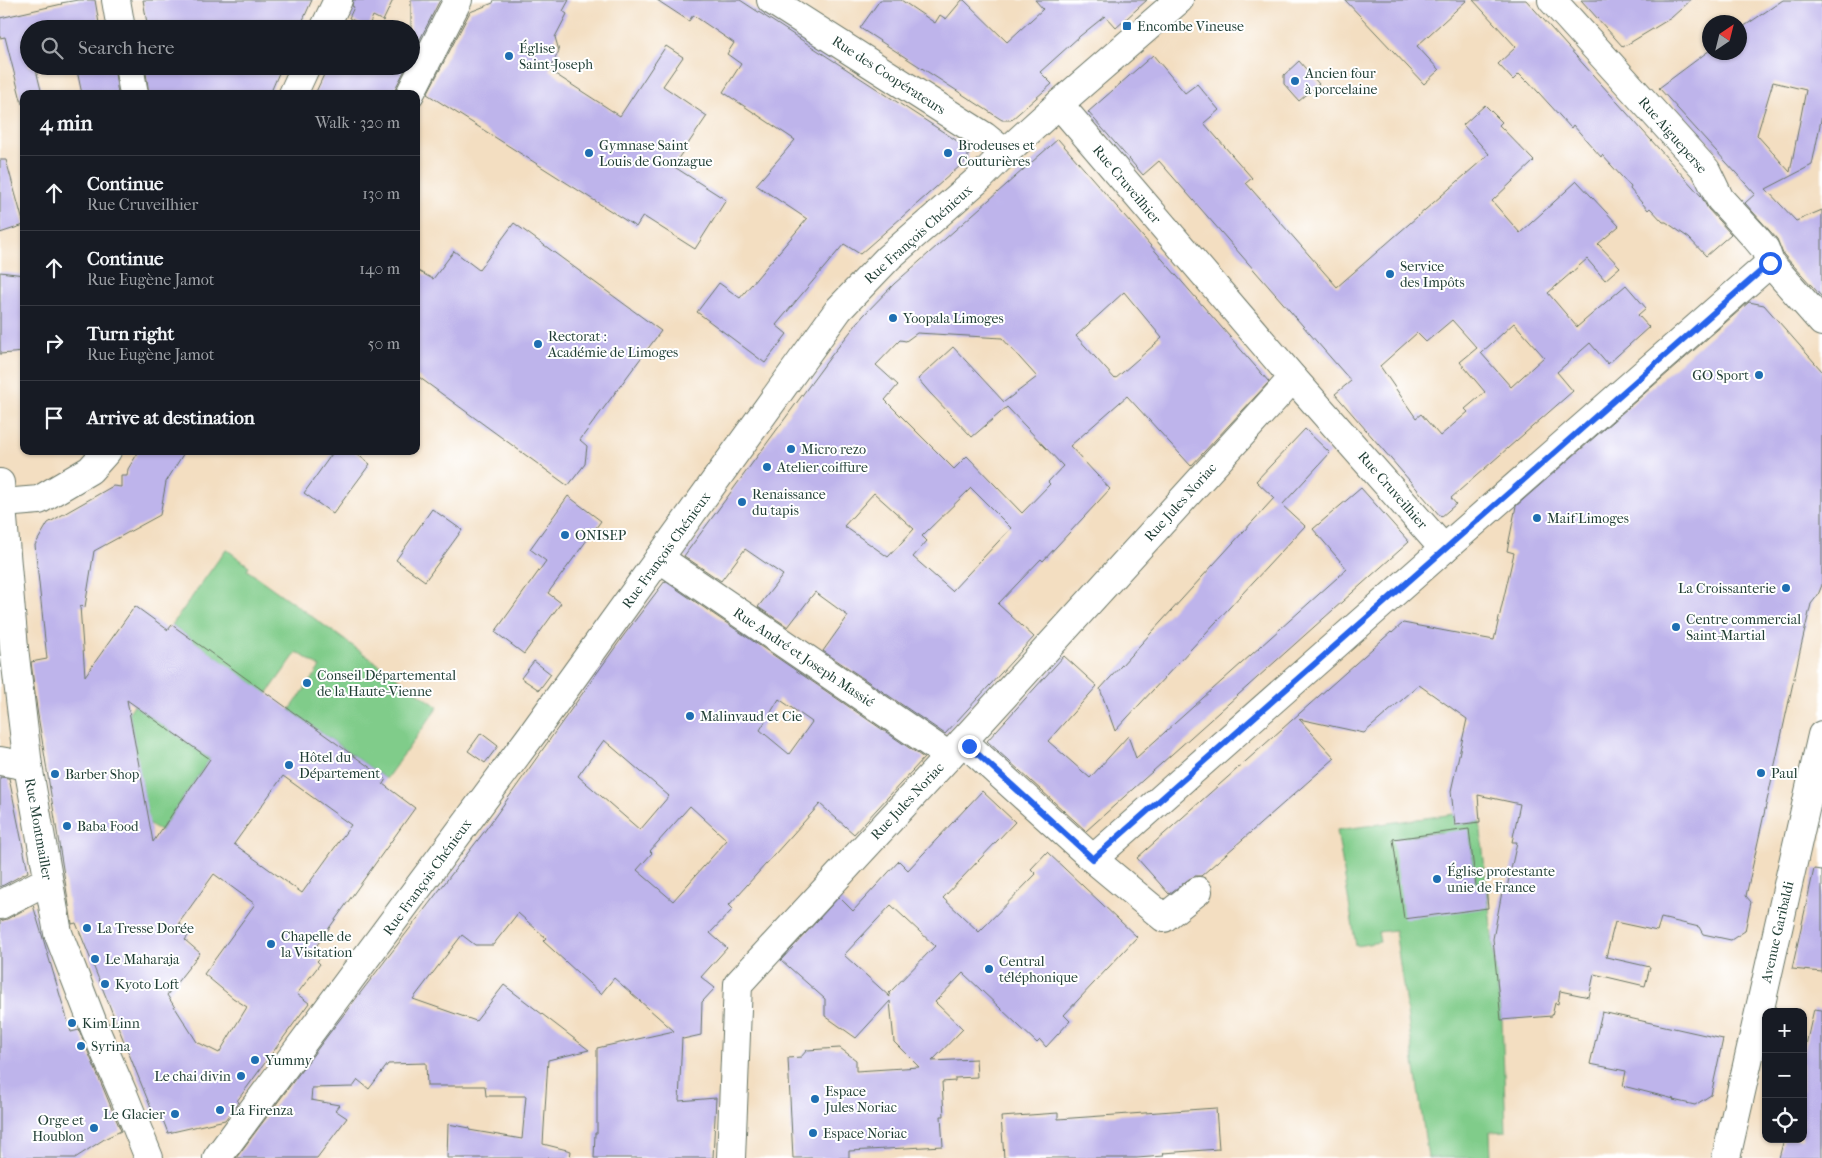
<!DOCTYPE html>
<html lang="en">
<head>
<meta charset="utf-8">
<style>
  :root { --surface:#171b24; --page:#20242c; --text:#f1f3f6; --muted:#9ea1a6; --line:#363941 }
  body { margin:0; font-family:"IM FELL French Canon",serif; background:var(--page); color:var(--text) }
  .controls { position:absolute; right:15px; bottom:15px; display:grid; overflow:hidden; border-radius:10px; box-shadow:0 1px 4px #0004 }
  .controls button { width:45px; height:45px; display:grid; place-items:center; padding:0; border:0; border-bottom:1px solid var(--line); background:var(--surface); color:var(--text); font:25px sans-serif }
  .compass { position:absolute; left:1702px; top:15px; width:45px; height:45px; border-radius:50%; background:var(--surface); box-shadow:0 1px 4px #0004; rotate:35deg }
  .stop { position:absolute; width:15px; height:15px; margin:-11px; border:4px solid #2563eb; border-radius:50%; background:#fff }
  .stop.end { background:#2563eb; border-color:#fff; box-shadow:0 1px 5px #0008 }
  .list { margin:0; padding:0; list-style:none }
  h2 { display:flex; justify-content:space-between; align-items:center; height:65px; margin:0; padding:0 20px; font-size:21px }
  h2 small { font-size:16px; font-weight:400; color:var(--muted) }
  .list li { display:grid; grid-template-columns:32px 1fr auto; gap:15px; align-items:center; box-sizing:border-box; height:75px; padding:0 20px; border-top:1px solid var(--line) }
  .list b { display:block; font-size:19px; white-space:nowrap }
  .list p { margin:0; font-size:16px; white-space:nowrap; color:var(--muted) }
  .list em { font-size:16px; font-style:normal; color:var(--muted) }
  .icon { flex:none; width:28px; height:28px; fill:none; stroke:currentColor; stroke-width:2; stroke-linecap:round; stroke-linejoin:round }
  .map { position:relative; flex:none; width:1822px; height:1158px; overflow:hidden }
  .search { position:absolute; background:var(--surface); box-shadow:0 1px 4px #0004; left:20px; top:20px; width:400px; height:55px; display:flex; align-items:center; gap:12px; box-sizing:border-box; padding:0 18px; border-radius:28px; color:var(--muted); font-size:19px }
  .panel { position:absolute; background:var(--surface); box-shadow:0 1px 4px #0004; left:20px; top:90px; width:400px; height:365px; border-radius:10px }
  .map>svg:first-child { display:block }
  .green { fill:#80cc8a; stroke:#50845f; fill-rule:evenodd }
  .building { fill:#beb4eb; fill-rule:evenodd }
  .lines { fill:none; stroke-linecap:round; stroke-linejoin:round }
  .minor-casing { stroke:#697565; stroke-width:30 }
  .major-casing { stroke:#697565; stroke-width:30 }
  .minor { stroke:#fff; stroke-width:28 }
  .major { stroke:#fff; stroke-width:28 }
  .route { stroke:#2563eb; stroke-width:6 }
  .poi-dot { fill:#1f6fb2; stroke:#fff; stroke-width:2 }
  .labels { text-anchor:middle; stroke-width:4; stroke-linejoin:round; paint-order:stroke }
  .poi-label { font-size:14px; fill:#1f3d34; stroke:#fff; text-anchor:start }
  .street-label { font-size:14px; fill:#1f3d34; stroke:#fff }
</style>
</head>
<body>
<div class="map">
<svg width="1822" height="1158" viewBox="0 0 1822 1158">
  <rect width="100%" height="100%" fill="#fff"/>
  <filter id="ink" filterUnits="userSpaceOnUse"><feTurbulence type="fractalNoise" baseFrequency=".02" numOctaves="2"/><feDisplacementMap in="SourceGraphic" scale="10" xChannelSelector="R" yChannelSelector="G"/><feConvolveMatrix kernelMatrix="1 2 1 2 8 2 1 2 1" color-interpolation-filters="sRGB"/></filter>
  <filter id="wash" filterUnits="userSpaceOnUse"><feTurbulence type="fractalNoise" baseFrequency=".0096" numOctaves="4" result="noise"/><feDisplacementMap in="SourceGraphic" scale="20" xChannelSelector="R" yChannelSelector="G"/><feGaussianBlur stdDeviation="1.12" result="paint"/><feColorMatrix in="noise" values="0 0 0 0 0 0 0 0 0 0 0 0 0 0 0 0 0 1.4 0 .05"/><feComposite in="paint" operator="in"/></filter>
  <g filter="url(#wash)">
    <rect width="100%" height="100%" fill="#f3dec1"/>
    <g class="green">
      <path d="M226 549 249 566 247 570 438 707 386 779 290 710 320 667 297 652 267 694 172 625Z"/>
      <path d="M134 705 210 759 160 831 149 824 129 712Z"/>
      <path d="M1454 814 1456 825 1480 822 1501 1020H1502L1506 1131 1490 1132 1491 1158H1428L1395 930 1378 932 1380 942 1356 946 1337 830ZM1441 832 1442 840 1470 837 1479 909 1412 836Z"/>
    </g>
    <g id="blocks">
      <g class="building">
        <path d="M78 0H95L100 29H68L67 23 43 29H29V66H35L42 94H24V104H22L5 37 0 38V18L62 4 61 3Z"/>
        <path d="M143 0H312L299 29H148Z"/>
        <path d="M353 0H393L383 21 373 16 368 28 349 18 354 7 352 6Z"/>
        <path d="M411 0H440L411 57Z"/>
        <path d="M494 0H569L563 11 567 14 555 37 559 51 549 70 620 116 666 46 683 57 663 86 707 116 673 166 726 200 695 249 643 216 636 227 427 94 470 12 493 3Z"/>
        <path d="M657 0H740L968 148V159L860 254 844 244 776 325 787 334 765 363 697 312 719 283 740 298 807 219 756 185 795 140 723 92 741 64 727 54 734 43 693 15 689 21Z"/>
        <path d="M880 0H901L935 23 940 15 946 19 962 0H964L1007 42 1043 9 1035 0H1147L1116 28 1105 16 1080 36 1040 72 1052 84 1011 120H1002L860 28Z"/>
        <path d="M1345 0H1467L1417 46 1439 70 1424 84Z"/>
        <path d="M1473 0H1526L1701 196 1708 209 1731 234 1706 256 1689 238 1666 222H1663L1650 208 1648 210 1630 189 1631 187 1602 155 1601 157 1573 125 1571 128 1528 81 1527 82 1519 74 1513 80 1498 64 1516 47Z"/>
        <path d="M1581 0H1691L1671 18 1623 47Z"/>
        <path d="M1783 0H1822V115L1812 165 1766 189 1796 221 1822 210V297L1783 254 1777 239 1745 203 1755 194 1659 88 1710 50V52H1740V29ZM1773 82 1806 90 1790 172 1757 135Z"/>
        <path d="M1153 55 1185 93 1197 84 1219 110 1204 123 1252 178 1246 183 1337 287 1489 154 1463 125 1485 105 1502 122 1499 125 1534 161 1492 201 1520 233 1577 181 1619 226 1598 244 1620 267 1605 280 1587 259 1548 293 1577 327 1626 285 1646 308 1638 315 1649 327 1608 364 1590 343 1557 372 1573 391 1451 498 1456 504 1441 517 1335 394 1351 381 1159 161 1143 175 1088 112ZM1452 320 1477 348 1460 362 1485 392 1465 409 1468 412 1440 436 1421 414 1416 418 1380 366 1417 333 1426 342ZM1514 323 1544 357 1511 387 1481 353Z"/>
        <path d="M1299 61 1319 84 1299 101 1284 84V75Z"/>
        <path d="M76 66H114L118 94H82Z"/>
        <path d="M145 66H282L270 94H149Z"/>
        <path d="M328 66H366L380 73 383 66H407L396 87 395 94H315Z"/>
        <path d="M1058 139 1269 382 1191 466 1127 396 1070 446 1110 489 1043 561 1041 559 998 604 1034 637 945 734 823 651 848 616 815 592 788 627 758 607 783 575 745 549 721 581 684 556 831 356 863 316 894 284ZM1124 292 1162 338 1115 379 1076 336ZM917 333 1002 338 1037 377 1004 402 953 347 918 379 930 393 972 437 1007 407 1063 466 1048 482 1050 484 1022 513 967 456 954 469 885 400 898 385 876 365 900 340 906 341ZM971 488 1011 528 952 591 913 557 927 541 922 536ZM874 493 914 529 888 557 844 526Z"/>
        <path d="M0 160H6L24 225 0 233Z"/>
        <path d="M514 223 661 331 580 440 587 446 585 464 568 486 416 375V270L433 279 454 251 479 270Z"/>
        <path d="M0 272 24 275V352L0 354Z"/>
        <path d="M1749 302 1764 305 1822 371V585L1818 595 1811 604 1800 651 1746 896 1751 902 1745 931 1731 940 1703 934 1699 927 1661 918 1657 931 1615 922 1606 957 1650 967 1645 986 1594 974 1589 997 1560 991 1558 1004 1555 1003 1552 1016 1501 1020 1493 939 1502 892H1506L1517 842H1512L1520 804 1478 795 1480 822 1455 825 1451 791 1467 719 1419 685 1364 733 1299 719 1335 758 1201 876H1195L1189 879 1169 894 1137 858 1391 632 1392 633 1403 623 1494 640 1514 553 1507 551 1516 506Z"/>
        <path d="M1305 429 1330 453 1282 505 1305 526 1115 731 1100 689 1274 498 1256 481Z"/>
        <path d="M139 451H185L166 482 160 515 94 551 85 607 80 606 85 676 135 606 168 630 172 625 386 779 383 784 415 808 312 952 320 958 317 961 320 964 297 994 309 1003 237 1101 239 1102 225 1120 168 1133 161 1115 155 1118 76 923 72 924 37 709 31 662 47 659 35 545 48 523 113 486 121 487V476H127L128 469ZM127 700 210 759 153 842ZM283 776 351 825 302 893 234 844ZM214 874 255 904 204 974 233 998 247 1007 219 1053 197 1042 167 995 200 953 185 940 190 933 179 923Z"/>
        <path d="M334 451H353L370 464 333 514 304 493Z"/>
        <path d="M1361 488 1409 542 1086 831 987 741 1064 656 1097 686 1048 741 1090 778 1128 736 1136 758 1347 569 1313 529Z"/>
        <path d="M568 496 601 521 548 593 561 603 524 654 495 632 546 561 530 549Z"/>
        <path d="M432 509 462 530 425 581 396 560Z"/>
        <path d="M665 581 924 758 854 834 820 804 729 905 733 909 710 933 727 948 701 977 715 988 702 1002 701 1035 683 1039 682 1038 679 1101 716 1098 713 1158H594L595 1133H597V1048L674 1031 614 978 601 994 543 941 546 938 518 913 493 945H475L462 935 413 999 476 1021 504 985 589 1050 548 1060 543 1144 571 1151 570 1158H447L448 1124 470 1128 469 1130 522 1139 526 1096H486L485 1086H427L426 1063 388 1064 369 1089 358 1080 353 1087 312 1088 311 1100 339 1105 335 1110 347 1118 317 1158H236L328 1035 484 832 624 635ZM779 699 812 722 789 754 760 730ZM604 740 669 796 640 830 578 776ZM690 806 727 840 673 901 637 870 652 853 650 851Z"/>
        <path d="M534 661 551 674 539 690 521 678Z"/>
        <path d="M481 733 498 746 485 763 468 751Z"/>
        <path d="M0 777 9 778 28 872 0 887Z"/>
        <path d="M982 791 1015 822 943 898 979 932 1036 874 1031 869 1047 852 1137 937 1064 1015 1070 1021 1046 1047 1040 1040 1037 1043 963 973 935 1002 963 1029 932 1061 976 1059 977 1077 955 1078V1081L942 1082 944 1116H941L943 1146 849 1151V1158H793L788 1058 801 1057 807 1050 840 1048 856 1060V1071L919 1067 894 1042 890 1001 856 1038 825 1016V999L781 960 839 897 853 911 899 861 908 870ZM891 905 935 946 889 993 890 997 844 955Z"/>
        <path d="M1469 829 1476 886 1486 888 1488 908 1404 919 1393 839Z"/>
        <path d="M1814 869 1822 870V972L1792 969Z"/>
        <path d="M33 905 71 1032 79 1030 121 1131 106 1138 75 1158H0V921L7 919Z"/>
        <path d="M1814 1009 1822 1010V1158H1779L1784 1139H1803V1058Z"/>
        <path d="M1602 1012 1723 1039 1711 1095 1695 1105 1673 1100 1674 1099 1623 1086 1626 1071 1590 1064Z"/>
        <path d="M1216 1108 1219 1149 1163 1153 1164 1156 1137 1158H1004L1001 1117 1058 1113V1119Z"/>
      </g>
    </g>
  </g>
  <g filter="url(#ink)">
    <use href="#blocks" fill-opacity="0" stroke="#697565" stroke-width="1"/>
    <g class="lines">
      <g class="minor-casing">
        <g id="minor">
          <path d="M116 0 121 29"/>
          <path d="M771 0 984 136 1005 153"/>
          <path d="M1552 0 1706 170 1720 199 1755 237 1765 249 1770 263 1822 322"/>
          <path d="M324 29 338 0"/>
          <path d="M129 66 134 94"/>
          <path d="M293 94 306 66"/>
          <path d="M410 94 458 0"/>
          <path d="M1059 104 1293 378 1444 549 1770 263"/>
          <path d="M3 503 39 500 90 470 107 451"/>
          <path d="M659 558 949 756"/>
          <path d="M963 741 1093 859"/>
          <path d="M0 761 28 766"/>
          <path d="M1198 891 1164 918 1093 859 1444 549"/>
          <path d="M0 905 48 880"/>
          <path d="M731 1158 738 984 963 741 1293 378"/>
        </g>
      </g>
      <g class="major-casing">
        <g id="major">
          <path d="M0 483 14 648 28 766 58 933 95 1029 124 1096 149 1158"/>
          <path d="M217 1158 533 733 839 309 889 257 981 177 1005 153 1059 104 1179 0"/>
          <path d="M1726 1158 1822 735"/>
        </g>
      </g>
      <use href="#minor" class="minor"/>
      <use href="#major" class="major"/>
    </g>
  </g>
  <g class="lines" filter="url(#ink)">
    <path class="route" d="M969 746 1093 859 1770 263"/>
  </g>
  <g class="poi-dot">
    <rect x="1122" y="21" width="10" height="10" rx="2.5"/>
    <circle cx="509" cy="56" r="5"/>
    <circle cx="1295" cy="81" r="5"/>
    <circle cx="589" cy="153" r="5"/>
    <circle cx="948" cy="153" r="5"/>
    <circle cx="1390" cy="274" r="5"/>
    <circle cx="893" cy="318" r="5"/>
    <circle cx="538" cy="344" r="5"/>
    <circle cx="1759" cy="375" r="5"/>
    <circle cx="791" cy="449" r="5"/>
    <circle cx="767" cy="467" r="5"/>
    <circle cx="742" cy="502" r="5"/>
    <circle cx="1537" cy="518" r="5"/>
    <circle cx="565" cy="535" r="5"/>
    <circle cx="1786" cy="588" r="5"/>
    <circle cx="1676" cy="627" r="5"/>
    <circle cx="307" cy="683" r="5"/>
    <circle cx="690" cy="716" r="5"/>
    <circle cx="289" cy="765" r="5"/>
    <circle cx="1761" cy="773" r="5"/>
    <circle cx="55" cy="774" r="5"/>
    <circle cx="67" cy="826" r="5"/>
    <circle cx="1437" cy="879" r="5"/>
    <circle cx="87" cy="928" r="5"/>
    <circle cx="271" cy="944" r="5"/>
    <circle cx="95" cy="959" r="5"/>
    <circle cx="989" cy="969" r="5"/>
    <circle cx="105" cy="984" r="5"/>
    <circle cx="72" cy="1023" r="5"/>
    <circle cx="81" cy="1046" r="5"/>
    <circle cx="255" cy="1060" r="5"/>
    <circle cx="241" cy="1076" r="5"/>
    <circle cx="815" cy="1099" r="5"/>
    <circle cx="220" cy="1110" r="5"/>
    <circle cx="175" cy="1114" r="5"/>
    <circle cx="94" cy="1128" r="5"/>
    <circle cx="813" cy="1133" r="5"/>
  </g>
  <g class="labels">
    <g class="poi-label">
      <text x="1137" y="31">Encombe Vineuse</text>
      <text x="519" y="53">Église<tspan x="519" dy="16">Saint-Joseph</tspan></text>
      <text x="1305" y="78">Ancien four<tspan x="1305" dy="16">à porcelaine</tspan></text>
      <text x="599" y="150">Gymnase Saint<tspan x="599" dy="16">Louis de Gonzague</tspan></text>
      <text x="958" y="150">Brodeuses et<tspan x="958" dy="16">Couturières</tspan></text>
      <text x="1400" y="271">Service<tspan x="1400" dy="16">des Impôts</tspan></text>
      <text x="903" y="323">Yoopala Limoges</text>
      <text x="548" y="341">Rectorat :<tspan x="548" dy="16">Académie de Limoges</tspan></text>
      <text x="1749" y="380" text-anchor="end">GO Sport</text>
      <text x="801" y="454">Micro rezo</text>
      <text x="777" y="472">Atelier coiffure</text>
      <text x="752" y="499">Renaissance<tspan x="752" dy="16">du tapis</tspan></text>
      <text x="1547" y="523">Maif Limoges</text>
      <text x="575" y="540">ONISEP</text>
      <text x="1776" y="593" text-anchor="end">La Croissanterie</text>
      <text x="1686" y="624">Centre commercial<tspan x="1686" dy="16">Saint-Martial</tspan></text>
      <text x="317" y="680">Conseil Départemental<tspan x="317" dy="16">de la Haute-Vienne</tspan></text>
      <text x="700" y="721">Malinvaud et Cie</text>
      <text x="299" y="762">Hôtel du<tspan x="299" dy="16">Département</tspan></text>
      <text x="1771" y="778">Paul</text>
      <text x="65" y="779">Barber Shop</text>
      <text x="77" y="831">Baba Food</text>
      <text x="1447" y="876">Église protestante<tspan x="1447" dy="16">unie de France</tspan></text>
      <text x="97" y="933">La Tresse Dorée</text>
      <text x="281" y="941">Chapelle de<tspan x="281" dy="16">la Visitation</tspan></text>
      <text x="105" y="964">Le Maharaja</text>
      <text x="999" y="966">Central<tspan x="999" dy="16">téléphonique</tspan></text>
      <text x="115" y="989">Kyoto Loft</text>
      <text x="82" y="1028">Kim Linn</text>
      <text x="91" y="1051">Syrina</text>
      <text x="265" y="1065">Yummy</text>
      <text x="231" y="1081" text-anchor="end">Le chai divin</text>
      <text x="825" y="1096">Espace<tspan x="825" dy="16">Jules Noriac</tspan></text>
      <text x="230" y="1115">La Firenza</text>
      <text x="165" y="1119" text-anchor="end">Le Glacier</text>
      <text x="84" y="1125" text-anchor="end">Orge et<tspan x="84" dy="16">Houblon</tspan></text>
      <text x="823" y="1138">Espace Noriac</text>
    </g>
    <g class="street-label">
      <text transform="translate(889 75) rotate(33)" y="5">Rue des Coopérateurs</text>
      <text transform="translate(1673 135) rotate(49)" y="5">Rue Aigueperse</text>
      <text transform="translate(1127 184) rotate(50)" y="5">Rue Cruveilhier</text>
      <text transform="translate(918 234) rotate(-42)" y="5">Rue François Chénieux</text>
      <text transform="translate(1393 490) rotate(49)" y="5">Rue Cruveilhier</text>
      <text transform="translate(1180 502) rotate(-48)" y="5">Rue Jules Noriac</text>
      <text transform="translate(666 550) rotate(-54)" y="5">Rue François Chénieux</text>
      <text transform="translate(804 657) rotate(34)" y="5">Rue André et Joseph Massié</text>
      <text transform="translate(907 801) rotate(-47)" y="5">Rue Jules Noriac</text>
      <text transform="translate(39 829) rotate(80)" y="5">Rue Montmailler</text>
      <text transform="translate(427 877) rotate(-54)" y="5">Rue François Chénieux</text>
      <text transform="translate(1777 932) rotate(-77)" y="5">Avenue Garibaldi</text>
    </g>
  </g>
</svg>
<div class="controls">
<button>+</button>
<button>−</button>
<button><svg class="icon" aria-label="locate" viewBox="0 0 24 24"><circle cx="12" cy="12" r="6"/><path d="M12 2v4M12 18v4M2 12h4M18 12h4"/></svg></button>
</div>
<svg class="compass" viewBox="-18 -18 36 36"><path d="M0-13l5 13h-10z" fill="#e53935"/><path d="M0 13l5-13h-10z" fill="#9ea1a6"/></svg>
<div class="stop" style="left:1770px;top:263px"></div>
<div class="stop end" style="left:969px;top:746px"></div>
<div class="search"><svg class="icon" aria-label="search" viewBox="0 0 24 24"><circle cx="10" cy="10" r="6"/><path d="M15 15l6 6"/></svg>Search here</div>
<section class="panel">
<h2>4 min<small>Walk · 320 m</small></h2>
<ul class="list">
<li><svg class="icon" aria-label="ahead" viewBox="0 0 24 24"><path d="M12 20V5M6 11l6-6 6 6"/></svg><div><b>Continue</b><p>Rue Cruveilhier</p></div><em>130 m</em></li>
<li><svg class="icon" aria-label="ahead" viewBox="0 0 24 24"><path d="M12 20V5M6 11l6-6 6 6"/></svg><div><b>Continue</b><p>Rue Eugène Jamot</p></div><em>140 m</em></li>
<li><svg class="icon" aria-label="right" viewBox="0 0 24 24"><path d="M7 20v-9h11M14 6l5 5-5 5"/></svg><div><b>Turn right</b><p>Rue Eugène Jamot</p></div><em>50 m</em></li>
<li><svg class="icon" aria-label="arrive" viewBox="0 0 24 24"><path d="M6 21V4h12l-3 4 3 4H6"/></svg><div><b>Arrive at destination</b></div></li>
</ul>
</section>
</div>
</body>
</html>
